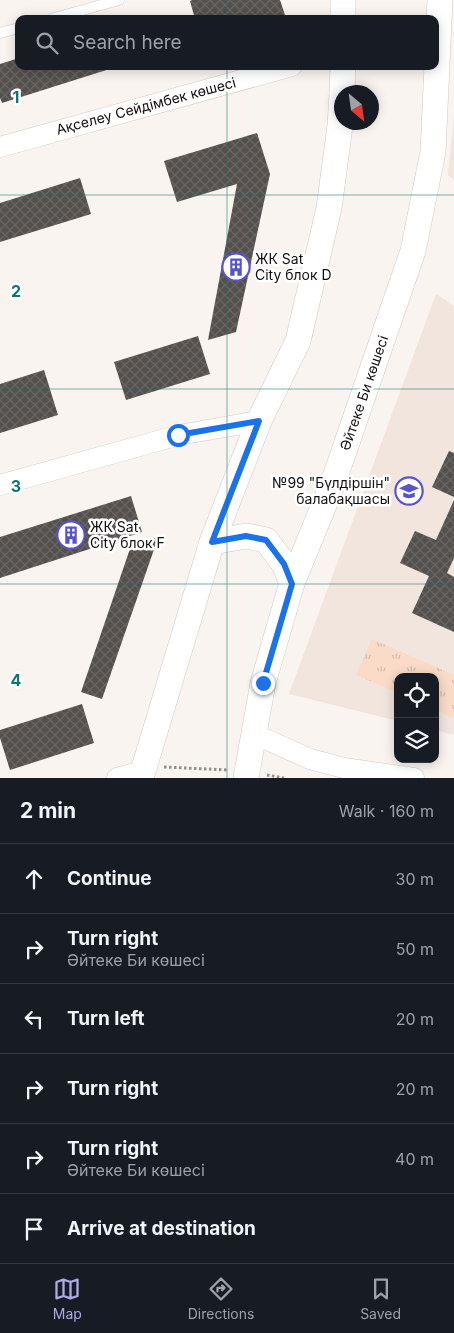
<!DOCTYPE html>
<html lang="en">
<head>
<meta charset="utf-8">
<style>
  :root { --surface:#171b24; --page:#242831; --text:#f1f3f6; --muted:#9ea1a6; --line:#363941; --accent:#acabe3 }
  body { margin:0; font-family:Inter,sans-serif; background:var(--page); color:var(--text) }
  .controls { position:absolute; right:15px; bottom:15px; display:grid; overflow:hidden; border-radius:10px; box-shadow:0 2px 12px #0003 }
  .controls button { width:45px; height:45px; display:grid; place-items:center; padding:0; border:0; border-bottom:1px solid var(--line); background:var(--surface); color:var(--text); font:25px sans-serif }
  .compass { position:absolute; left:334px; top:85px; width:45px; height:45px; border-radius:50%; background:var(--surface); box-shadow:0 2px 12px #0003; rotate:151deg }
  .stop { position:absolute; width:15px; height:15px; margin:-11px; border:4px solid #1a73e8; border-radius:50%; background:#fff }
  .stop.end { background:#1a73e8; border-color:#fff; box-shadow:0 1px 5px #0008 }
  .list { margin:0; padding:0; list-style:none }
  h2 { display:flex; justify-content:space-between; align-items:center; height:65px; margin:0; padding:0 20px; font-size:21px }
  h2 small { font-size:16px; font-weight:400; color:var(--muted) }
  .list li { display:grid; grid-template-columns:32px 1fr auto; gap:15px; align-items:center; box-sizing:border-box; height:70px; padding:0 20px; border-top:1px solid var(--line) }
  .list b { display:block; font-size:19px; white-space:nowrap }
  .list p { margin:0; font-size:16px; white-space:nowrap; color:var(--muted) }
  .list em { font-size:16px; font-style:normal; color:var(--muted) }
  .icon { flex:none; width:28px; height:28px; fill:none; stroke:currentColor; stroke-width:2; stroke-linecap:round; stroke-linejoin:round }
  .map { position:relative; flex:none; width:454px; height:778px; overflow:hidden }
  .search { position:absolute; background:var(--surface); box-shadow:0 2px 12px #0003; left:15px; right:15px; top:15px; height:55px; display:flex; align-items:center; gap:12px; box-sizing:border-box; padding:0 18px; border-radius:10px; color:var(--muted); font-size:19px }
  .sheet { height:485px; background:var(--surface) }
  nav { display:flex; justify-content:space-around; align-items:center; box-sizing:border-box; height:70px; border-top:1px solid var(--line); background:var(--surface); font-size:14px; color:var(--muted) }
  nav a { display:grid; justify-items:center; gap:2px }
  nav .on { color:var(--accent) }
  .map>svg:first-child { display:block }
  .built { fill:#f1e5dd }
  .park { fill:url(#park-tufts) }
  .building { fill:url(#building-cross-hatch) }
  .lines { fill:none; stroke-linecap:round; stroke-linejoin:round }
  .service-casing { stroke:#cfcac7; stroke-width:11 }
  .minor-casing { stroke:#cfcac7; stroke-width:21 }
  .tertiary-casing { stroke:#cfcac7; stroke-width:26 }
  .path { stroke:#928f8c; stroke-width:3; stroke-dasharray:2.5 2.5; stroke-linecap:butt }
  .service { stroke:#fff; stroke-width:10 }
  .minor { stroke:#fff; stroke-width:20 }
  .tertiary { stroke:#fff; stroke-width:25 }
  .route { stroke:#1a73e8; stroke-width:6 }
  .grid { fill:none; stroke:#0f766e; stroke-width:1; stroke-opacity:0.55 }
  .labels { text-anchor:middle; stroke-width:5; stroke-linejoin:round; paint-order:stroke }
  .street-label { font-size:14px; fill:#11100e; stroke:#fff }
  .poi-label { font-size:14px; fill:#11100e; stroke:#fff; text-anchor:start }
  .grid-label { font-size:16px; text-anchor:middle; font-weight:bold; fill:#0f766e; stroke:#fff; stroke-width:5; stroke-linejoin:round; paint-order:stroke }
</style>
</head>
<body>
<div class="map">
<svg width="454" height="778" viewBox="0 0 454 778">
  <defs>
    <pattern id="park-tufts" width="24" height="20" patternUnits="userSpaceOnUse" patternTransform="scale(1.25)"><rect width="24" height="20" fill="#f9dbc8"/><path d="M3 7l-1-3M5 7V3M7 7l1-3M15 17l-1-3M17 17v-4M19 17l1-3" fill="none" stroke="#d4bbab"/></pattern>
    <pattern id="building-cross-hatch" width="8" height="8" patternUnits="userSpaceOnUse" patternTransform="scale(1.25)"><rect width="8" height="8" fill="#54504d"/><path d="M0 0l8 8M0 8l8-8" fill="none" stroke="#686562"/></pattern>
  </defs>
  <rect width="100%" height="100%" fill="#f9f4f0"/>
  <g class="built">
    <path d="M454 115V180L448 175Z"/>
    <path d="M436 294 454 306V735L435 730V677H398V721L289 694Z"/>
  </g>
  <path class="park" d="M372 639 454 675V718L435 710V677H398V693L356 675Z"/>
  <g class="building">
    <path d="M192 0H280L285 15 273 19H195L190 1Z"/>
    <path d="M19 58V66L116 67 2 103 0 98V64Z"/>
    <path d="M257 133 270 174 236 332 208 340 237 184 177 202 164 161Z"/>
    <path d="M80 178 91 214 0 242V203Z"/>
    <path d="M198 336 210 374 126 400 114 362Z"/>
    <path d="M44 370 58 415 0 433V384Z"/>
    <path d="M449 451 454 453V497L432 487Z"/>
    <path d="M131 496 142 532 0 578V537Z"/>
    <path d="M454 500V558L447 573 454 577V632L412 613 429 576 400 563 415 531 436 540Z"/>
    <path d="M158 538 102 699 81 692 133 540Z"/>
    <path d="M82 704 94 743 10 770 0 738V730Z"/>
  </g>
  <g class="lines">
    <g class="service-casing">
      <g id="service">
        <path d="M51 19 119 0"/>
        <path d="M0 33 19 28"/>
      </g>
    </g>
    <g class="minor-casing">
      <g id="minor">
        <path d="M0 147 292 66"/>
        <path d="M0 485 179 435 259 421"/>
        <path d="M254 734 310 759 344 768 414 778"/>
        <path d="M117 778 143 771"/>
      </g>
    </g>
    <g class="tertiary-casing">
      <g id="tertiary">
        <path d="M343 0V19"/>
        <path d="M342 92 343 66"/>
        <path d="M212 542 246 536 266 540 284 564 292 583"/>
        <path d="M141 778 212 542 259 421 298 341 329 208 340 126 342 94"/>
        <path d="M246 778 263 683 292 583 333 483 413 251 433 152 440 0"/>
      </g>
    </g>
    <g class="path">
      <path d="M164 767 228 770"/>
      <path d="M267 775 284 778"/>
    </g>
    <use href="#service" class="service"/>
    <use href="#minor" class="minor"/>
    <use href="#tertiary" class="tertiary"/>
  </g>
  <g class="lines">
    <path class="route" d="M178 435 259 421 212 542 246 536 266 540 284 564 292 584 263 683"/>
  </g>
  <path class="grid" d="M227 0V19M227 66V778M0 195H454M0 389H454M0 584H454"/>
  <defs>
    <g id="building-ring" transform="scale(1.4375)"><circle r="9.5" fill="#fff" stroke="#5754cb" stroke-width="1.5"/><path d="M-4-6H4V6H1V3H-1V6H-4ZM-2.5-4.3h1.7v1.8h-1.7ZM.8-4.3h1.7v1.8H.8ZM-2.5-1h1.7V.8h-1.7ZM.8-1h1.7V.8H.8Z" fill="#5754cb"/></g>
    <g id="school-ring" transform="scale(1.4375)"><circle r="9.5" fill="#fff" stroke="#5754cb" stroke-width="1.5"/><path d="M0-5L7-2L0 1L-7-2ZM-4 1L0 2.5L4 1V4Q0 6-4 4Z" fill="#5754cb"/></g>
  </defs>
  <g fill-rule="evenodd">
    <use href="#building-ring" x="236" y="267"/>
    <use href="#school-ring" x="409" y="491"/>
    <use href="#building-ring" x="71" y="535"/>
  </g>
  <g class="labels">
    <g class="street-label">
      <text transform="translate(146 106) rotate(-15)" y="5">Ақселеу Сейдімбек көшесі</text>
      <text transform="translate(364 393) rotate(-71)" y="5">Әйтеке Би көшесі</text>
    </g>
    <g class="poi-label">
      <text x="255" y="264">ЖК Sat<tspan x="255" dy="16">City блок D</tspan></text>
      <text x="390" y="488" text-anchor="end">№99 "Бүлдіршін"<tspan x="390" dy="16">балабақшасы</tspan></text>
      <text x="90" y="532">ЖК Sat<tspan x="90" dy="16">City блок F</tspan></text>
    </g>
  </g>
  <g class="grid-label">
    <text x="16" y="103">1</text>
    <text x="16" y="297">2</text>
    <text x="16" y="492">3</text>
    <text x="16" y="686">4</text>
  </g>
</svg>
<div class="controls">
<button><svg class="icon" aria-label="locate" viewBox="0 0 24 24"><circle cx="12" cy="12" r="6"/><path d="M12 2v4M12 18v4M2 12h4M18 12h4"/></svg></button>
<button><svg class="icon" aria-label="layers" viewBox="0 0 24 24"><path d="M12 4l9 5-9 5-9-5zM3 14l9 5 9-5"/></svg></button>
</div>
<svg class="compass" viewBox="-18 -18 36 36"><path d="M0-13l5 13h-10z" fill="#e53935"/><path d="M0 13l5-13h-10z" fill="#9ea1a6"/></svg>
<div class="stop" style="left:178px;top:435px"></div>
<div class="stop end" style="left:263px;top:683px"></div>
<div class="search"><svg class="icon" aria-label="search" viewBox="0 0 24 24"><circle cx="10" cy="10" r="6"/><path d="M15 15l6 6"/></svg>Search here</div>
</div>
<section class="sheet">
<h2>2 min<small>Walk · 160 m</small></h2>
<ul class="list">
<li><svg class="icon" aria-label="ahead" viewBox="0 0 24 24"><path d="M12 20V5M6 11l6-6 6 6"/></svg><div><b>Continue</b></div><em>30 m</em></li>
<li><svg class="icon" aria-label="right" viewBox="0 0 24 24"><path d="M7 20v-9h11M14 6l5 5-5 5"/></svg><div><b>Turn right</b><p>Әйтеке Би көшесі</p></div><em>50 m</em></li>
<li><svg class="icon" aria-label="left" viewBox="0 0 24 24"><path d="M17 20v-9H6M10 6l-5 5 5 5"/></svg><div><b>Turn left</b></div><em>20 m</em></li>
<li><svg class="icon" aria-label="right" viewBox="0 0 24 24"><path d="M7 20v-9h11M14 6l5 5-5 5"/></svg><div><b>Turn right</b></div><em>20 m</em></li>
<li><svg class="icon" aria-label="right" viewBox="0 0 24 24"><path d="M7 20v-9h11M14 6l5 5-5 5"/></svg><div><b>Turn right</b><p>Әйтеке Би көшесі</p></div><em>40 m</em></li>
<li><svg class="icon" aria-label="arrive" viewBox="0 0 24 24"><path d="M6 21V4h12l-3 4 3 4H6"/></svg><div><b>Arrive at destination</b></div></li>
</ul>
</section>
<nav>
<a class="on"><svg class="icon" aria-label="map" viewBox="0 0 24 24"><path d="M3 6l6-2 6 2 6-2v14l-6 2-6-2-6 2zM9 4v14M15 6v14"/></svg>Map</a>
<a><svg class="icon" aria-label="directions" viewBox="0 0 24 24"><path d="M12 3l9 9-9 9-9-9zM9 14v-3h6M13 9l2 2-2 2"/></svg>Directions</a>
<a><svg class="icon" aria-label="saved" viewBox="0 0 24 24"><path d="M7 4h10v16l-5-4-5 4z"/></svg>Saved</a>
</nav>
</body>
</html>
